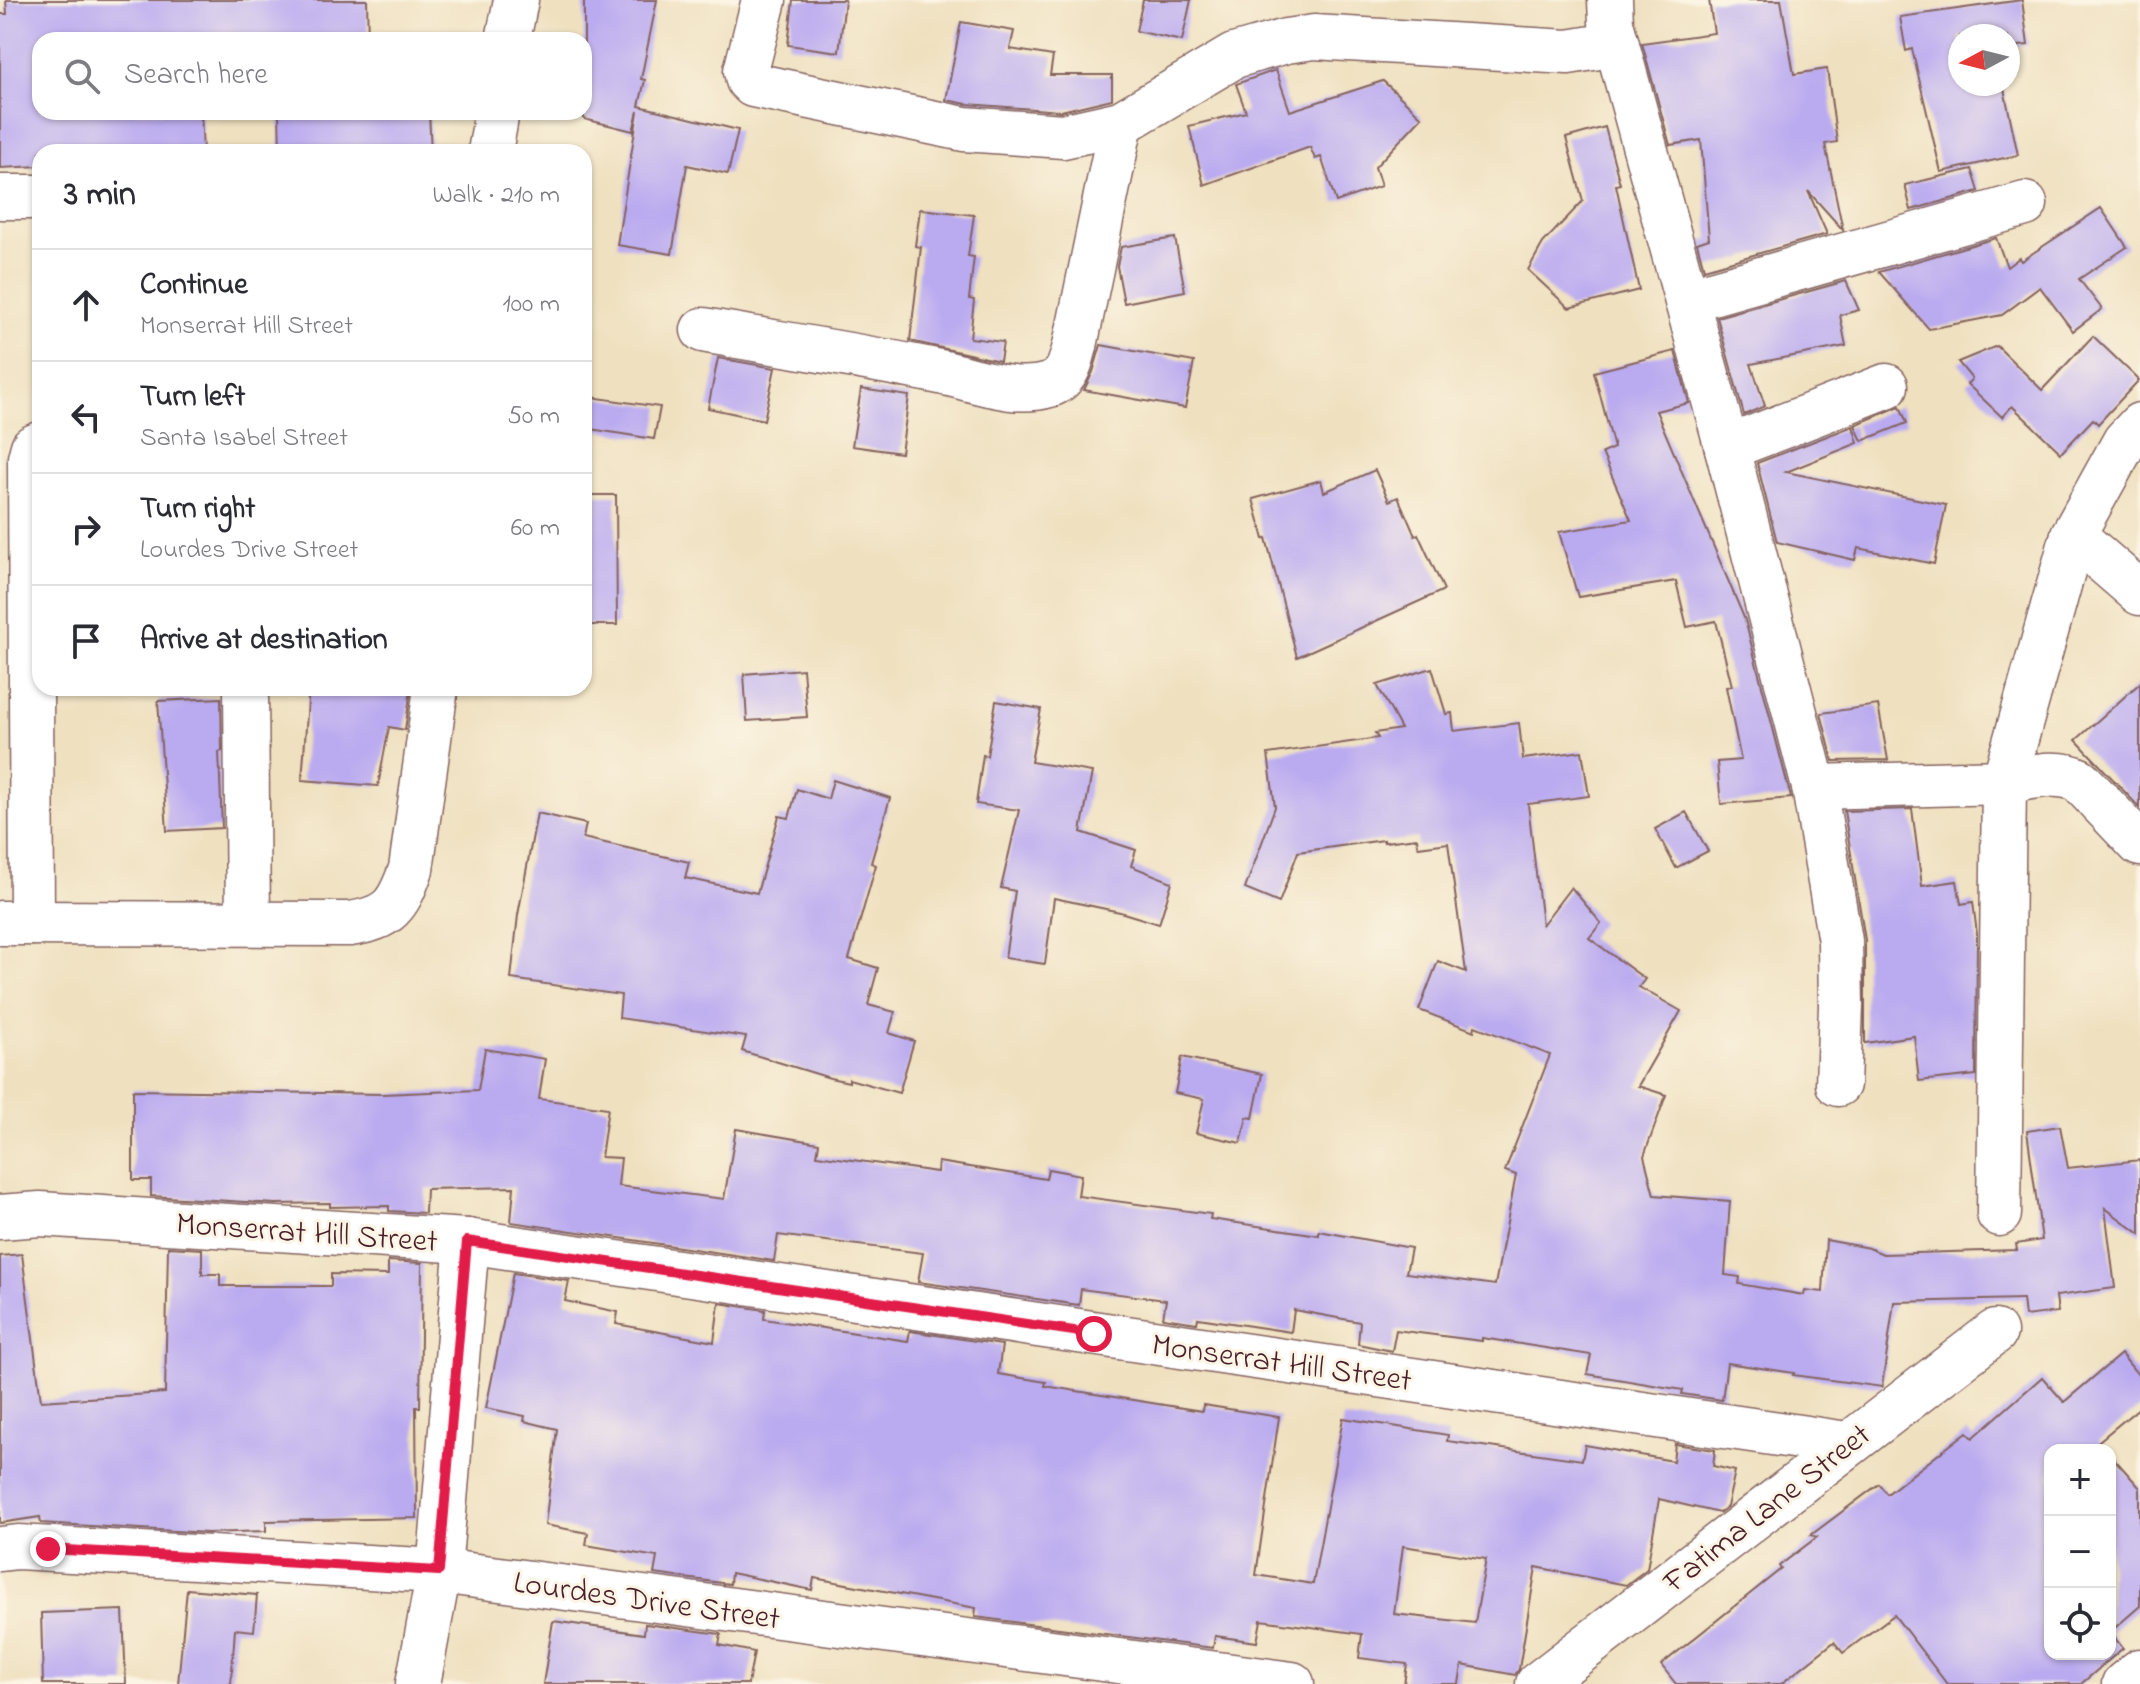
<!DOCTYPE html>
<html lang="en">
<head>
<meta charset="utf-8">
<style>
  :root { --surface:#fff; --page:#f7f7f7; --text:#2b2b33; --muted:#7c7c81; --line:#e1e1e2 }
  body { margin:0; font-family:"Indie Flower",sans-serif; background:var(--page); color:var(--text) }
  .controls { position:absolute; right:24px; bottom:24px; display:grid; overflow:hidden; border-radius:16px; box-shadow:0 2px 6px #0004 }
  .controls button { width:72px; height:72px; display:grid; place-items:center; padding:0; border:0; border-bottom:2px solid var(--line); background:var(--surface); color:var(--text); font:40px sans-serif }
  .compass { position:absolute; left:1948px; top:24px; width:72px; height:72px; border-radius:50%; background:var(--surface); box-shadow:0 2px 6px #0004; rotate:263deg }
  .stop { position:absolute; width:24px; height:24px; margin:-18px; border:6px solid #e11d48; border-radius:50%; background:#fff }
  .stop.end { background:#e11d48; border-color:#fff; box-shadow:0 2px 8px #0008 }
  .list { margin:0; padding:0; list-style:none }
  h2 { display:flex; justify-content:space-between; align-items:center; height:104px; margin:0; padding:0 32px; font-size:34px }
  h2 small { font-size:26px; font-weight:400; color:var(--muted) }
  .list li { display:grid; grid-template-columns:52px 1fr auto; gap:24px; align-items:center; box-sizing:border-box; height:112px; padding:0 32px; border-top:2px solid var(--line) }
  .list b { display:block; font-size:30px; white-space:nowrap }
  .list p { margin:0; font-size:26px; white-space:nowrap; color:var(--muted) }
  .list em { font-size:26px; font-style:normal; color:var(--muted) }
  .icon { flex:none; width:44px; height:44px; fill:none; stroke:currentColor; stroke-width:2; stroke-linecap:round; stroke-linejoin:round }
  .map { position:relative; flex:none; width:2140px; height:1684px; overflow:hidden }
  .search { position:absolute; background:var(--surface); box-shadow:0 2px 6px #0004; left:32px; top:32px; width:560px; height:88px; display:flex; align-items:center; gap:20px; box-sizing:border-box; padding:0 28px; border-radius:24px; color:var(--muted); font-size:30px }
  .panel { position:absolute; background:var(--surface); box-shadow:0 2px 6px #0004; left:32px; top:144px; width:560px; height:552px; border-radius:24px }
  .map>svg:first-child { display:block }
  .building { fill:#baaaf0; fill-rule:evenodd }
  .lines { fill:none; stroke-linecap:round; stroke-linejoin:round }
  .minor-casing { stroke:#84635f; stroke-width:47 }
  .minor { stroke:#fff; stroke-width:44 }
  .route { stroke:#e11d48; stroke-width:10 }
  .labels { text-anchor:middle; stroke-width:6; stroke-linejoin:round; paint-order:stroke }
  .street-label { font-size:32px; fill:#4a1f2b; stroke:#fcf5e5 }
</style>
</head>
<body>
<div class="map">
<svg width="2140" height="1684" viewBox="0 0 2140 1684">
  <rect width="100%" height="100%" fill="#fcf5e5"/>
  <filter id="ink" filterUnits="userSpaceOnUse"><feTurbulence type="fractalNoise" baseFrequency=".0125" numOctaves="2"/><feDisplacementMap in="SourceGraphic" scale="16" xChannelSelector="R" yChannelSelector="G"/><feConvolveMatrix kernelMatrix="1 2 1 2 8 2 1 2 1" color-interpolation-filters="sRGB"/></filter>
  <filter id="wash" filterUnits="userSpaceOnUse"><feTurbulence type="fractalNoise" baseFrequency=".006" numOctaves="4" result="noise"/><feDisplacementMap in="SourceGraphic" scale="32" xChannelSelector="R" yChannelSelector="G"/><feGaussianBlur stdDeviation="1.8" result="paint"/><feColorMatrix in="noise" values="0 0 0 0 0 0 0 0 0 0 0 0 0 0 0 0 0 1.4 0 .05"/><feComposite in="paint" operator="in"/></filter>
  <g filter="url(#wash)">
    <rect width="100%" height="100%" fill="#efe0bf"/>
    <g id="blocks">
      <g class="building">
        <path d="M6 0H367L368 40H40V112H201L203 152H40V166L0 168V14H7Z"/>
        <path d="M584 0H657L641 79 645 80 639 106 738 130 728 174 687 165 672 254 617 245 638 111 633 131 584 119Z"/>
        <path d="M793 0H845L839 52 788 45Z"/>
        <path d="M1143 0H1191L1182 41 1136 31Z"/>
        <path d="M1709 0H1781L1794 74 1827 69 1837 142 1825 144 1843 230 1808 191 1827 234 1704 269 1697 243 1709 239 1701 140 1670 145 1642 43 1714 33Z"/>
        <path d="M2022 0 2028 45 2008 47V36H1960V84H2003L2018 155 1941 172 1912 49 1906 51 1900 17Z"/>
        <path d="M961 22 1014 31 1010 49 1053 56 1050 75H1112V99L1061 111 967 104 946 100Z"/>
        <path d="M1276 70 1290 111 1383 81 1422 117 1375 167 1381 186 1336 202 1321 157 1315 159 1310 147 1204 185 1189 126 1246 112 1236 84Z"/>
        <path d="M279 112H429L431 152H280Z"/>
        <path d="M1605 127 1620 184 1616 185 1639 290 1569 308 1528 270 1543 243 1583 201 1566 138Z"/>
        <path d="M1972 169 1979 191 1911 210 1905 185Z"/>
        <path d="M2101 208 2127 247 2079 279 2102 309 2073 331 2040 287 2002 315 1929 329 1879 272 1996 238 2007 267 2019 258 2021 261Z"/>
        <path d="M920 209 974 215 968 256 974 257 969 299 974 300 970 338 1003 342 1000 361 910 341 921 247 915 246Z"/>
        <path d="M1175 238 1185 291 1124 303 1117 266 1121 247Z"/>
        <path d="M1846 281 1859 310 1840 315 1846 346 1751 364 1765 406 1744 415 1717 317Z"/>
        <path d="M2093 336 2139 380 2098 424 2093 419 2061 453 2012 406 2002 417 1967 384 1972 379 1958 362 1997 346 2042 390Z"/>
        <path d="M1101 345 1194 362 1185 408 1084 390 1093 372Z"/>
        <path d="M1675 351 1689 403 1656 411 1745 620 1791 798 1721 804 1717 762 1741 760 1726 687 1732 686 1716 621 1687 627 1676 581 1578 597 1559 532 1631 520 1602 453 1614 448 1594 372Z"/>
        <path d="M718 358 775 368 764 420 708 408Z"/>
        <path d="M861 389 909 396 901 453 852 446Z"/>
        <path d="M584 396 660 407 654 439 584 428Z"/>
        <path d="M1900 406 1907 423 1862 441 1855 425Z"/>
        <path d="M1853 426 1858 443 1786 472 1946 505 1934 564 1858 548 1855 560 1777 542 1757 463Z"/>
        <path d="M1375 470 1389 501 1398 497 1415 536 1418 534 1444 590 1297 657 1266 538 1264 539 1253 499 1321 480 1324 492Z"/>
        <path d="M584 495H616L617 625H584Z"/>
        <path d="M1432 668 1446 714 1452 713 1454 731 1519 723 1523 759 1582 751 1589 796 1528 804 1542 925 1571 887 1601 923 1589 938 1645 979 1639 987 1681 1011 1638 1086 1666 1095 1644 1156 1654 1195 1730 1201 1725 1275 1740 1277 1739 1284 1804 1295 1805 1290 1823 1292 1826 1240 1869 1248 1883 1254 2017 1250 2016 1244 2042 1240 2027 1131 2060 1126 2068 1168 2140 1160V1234L2105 1208 2115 1288 2056 1296 2058 1312 2025 1316 2023 1299 1894 1302 1882 1387 1793 1375 1794 1373 1727 1363 1722 1400 1682 1394 1683 1390 1587 1374 1591 1355 1482 1338V1341L1396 1330 1392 1351 1358 1344 1360 1322 1294 1310 1291 1332 1198 1318 1197 1323 1163 1318 1166 1300 1081 1289 1079 1305 918 1282 923 1253 778 1235 774 1261 511 1222 514 1187 426 1189 425 1213 389 1211V1206L330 1207V1203L275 1204 151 1196V1180H133V1090L382 1094 478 1090 485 1049 545 1059 539 1099 608 1108 601 1157 621 1158 618 1186 724 1199 736 1129 819 1143 817 1155 937 1172 938 1162 1046 1179 1048 1169 1081 1175 1078 1196 1211 1214 1210 1219 1319 1235V1231L1411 1248 1406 1273 1495 1285 1516 1175 1505 1171 1550 1055 1475 1026 1474 1031 1419 1010 1438 961 1466 972 1448 843 1418 847 1417 838 1384 842V840L1298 852 1279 903 1245 889 1275 807 1268 754 1378 738 1375 733 1401 729 1377 685Z"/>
        <path d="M803 669 807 717 747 721 744 674Z"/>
        <path d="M2140 683V808L2076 740Z"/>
        <path d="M309 688 411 689 405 730 389 727 378 786 302 780Z"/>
        <path d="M221 698 222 751 219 752 222 828 167 831 158 701Z"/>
        <path d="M996 701 1041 709 1031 762 1092 772 1081 832 1136 850 1131 866 1172 882 1159 924 1120 912 1054 898 1045 964 1005 958 1015 891 1001 888 1019 810 976 804 983 755 987 756Z"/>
        <path d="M1878 705 1888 760 1833 761 1821 713Z"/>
        <path d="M833 780 890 798 871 863 876 865 849 959 878 968 868 1005 895 1012 889 1033 914 1041 899 1093 849 1079V1082L830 1078 742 1051 746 1037 619 1018 621 995 511 979 518 915 537 813 586 824 583 838 689 862 685 878 757 893 779 816 789 818 797 789 828 799Z"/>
        <path d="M1912 809 1922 886 1957 881 1961 904 1973 902 1977 934 1976 1075 1919 1081 1914 1036 1865 1043V940L1844 811Z"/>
        <path d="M1686 812 1708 851 1676 868 1655 829Z"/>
        <path d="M1182 1057 1262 1074 1253 1118 1247 1117 1241 1143 1196 1133 1204 1099 1175 1093Z"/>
        <path d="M168 1247 202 1249V1274H220V1286H331V1274L388 1275V1261L422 1263 420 1407H416L417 1518 266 1521V1531L208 1533 41 1523 40 1517 0 1523V1256L22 1254 41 1401 165 1393Z"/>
        <path d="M513 1273 569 1281 565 1301 618 1312 616 1324 714 1342 719 1303 765 1310 764 1319 908 1341 910 1331 1002 1345 998 1374 1046 1382 1045 1386 1202 1411 1203 1405 1279 1417 1256 1575 1313 1584 1343 1418 1448 1435 1447 1441 1582 1460 1585 1445 1673 1461 1675 1444 1715 1450 1713 1466 1735 1471 1727 1507 1719 1513 1659 1499 1647 1569 1626 1585 1536 1567 1519 1669 1515 1675 1462 1665 1459 1684H1404L1407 1664 1359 1658 1362 1634 1261 1620 1257 1642 1215 1636 1213 1648 975 1617 976 1608 814 1578 812 1590 731 1573 730 1584 654 1574 657 1557 586 1545 588 1533 545 1525 557 1429 524 1421 525 1416 486 1408ZM1403 1546 1486 1559 1475 1623 1394 1614Z"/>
        <path d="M2121 1354 2140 1377V1407L2099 1441 2106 1450H2050V1654H2110V1632L2123 1648 2081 1684H1947L1894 1615 1843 1653 1834 1642 1781 1684H1676L1661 1665 1781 1569 1779 1566 1817 1537 1811 1535 1879 1484 1887 1494 1967 1432 1973 1438 2042 1377 2064 1402Z"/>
        <path d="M2110 1454 2140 1488V1606L2110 1632Z"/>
        <path d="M187 1589 257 1595 254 1631 235 1629 231 1684H178Z"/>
        <path d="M123 1610 126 1684H43L41 1613Z"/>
        <path d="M553 1621 644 1634 645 1624 721 1634 719 1645 754 1652 748 1684H543Z"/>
      </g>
    </g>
  </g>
  <g filter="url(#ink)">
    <use href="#blocks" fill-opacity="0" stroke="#84635f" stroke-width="2"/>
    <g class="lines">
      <g class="minor-casing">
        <g id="minor">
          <path d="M764 0 746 71 748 80 753 85 964 129 1063 136 1121 123 1234 56 1286 41 1314 37 1568 52 1617 44"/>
          <path d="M1610 0 1611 23 1727 448 1814 787 2004 782 2073 535 2125 441 2140 425"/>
          <path d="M508 40 516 0"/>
          <path d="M490 152 497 112"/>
          <path d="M0 197H40"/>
          <path d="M1687 300 2025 204"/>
          <path d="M703 330C782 344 862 356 940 372 975 379 1014 396 1049 385 1067 380 1071 362 1075 346L1121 123"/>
          <path d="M1727 448 1886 386"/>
          <path d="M2073 535 2140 593"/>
          <path d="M246 688 248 923"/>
          <path d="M1814 787 1840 941 1841 1006 1838 1084"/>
          <path d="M0 923 350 924C390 918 398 906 411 869L436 688"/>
          <path d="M32 923 30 458 33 447 40 444"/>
          <path d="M1999 1214 2004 782C2029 778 2056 769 2079 780L2140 844"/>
          <path d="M0 1217 40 1214 467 1241 1847 1444"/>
          <path d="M0 1549 18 1547 439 1571 1292 1684"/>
          <path d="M418 1684 439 1571 467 1241"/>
          <path d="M1538 1684 1995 1332"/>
          <path d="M2124 1684 2140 1671"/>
        </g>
      </g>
      <use href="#minor" class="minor"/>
    </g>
  </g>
  <g class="lines" filter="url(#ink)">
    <path class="route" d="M48 1549 439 1571 467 1241 1094 1334"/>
  </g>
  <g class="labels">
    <g class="street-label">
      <text transform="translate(307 1231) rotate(4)" y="11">Monserrat Hill Street</text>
      <text transform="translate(1282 1361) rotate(8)" y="11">Monserrat Hill Street</text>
      <text transform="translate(1766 1507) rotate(-38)" y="11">Fatima Lane Street</text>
      <text transform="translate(647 1599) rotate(8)" y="11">Lourdes Drive Street</text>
    </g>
  </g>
</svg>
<div class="controls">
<button>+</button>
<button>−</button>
<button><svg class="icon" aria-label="locate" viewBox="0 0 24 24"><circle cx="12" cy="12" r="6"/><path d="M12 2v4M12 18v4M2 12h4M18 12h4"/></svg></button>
</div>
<svg class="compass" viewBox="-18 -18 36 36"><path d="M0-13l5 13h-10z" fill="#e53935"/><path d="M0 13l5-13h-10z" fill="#7c7c81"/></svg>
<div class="stop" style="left:1094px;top:1334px"></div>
<div class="stop end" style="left:48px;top:1549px"></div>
<div class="search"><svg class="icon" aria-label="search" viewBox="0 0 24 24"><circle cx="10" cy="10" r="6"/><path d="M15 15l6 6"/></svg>Search here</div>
<section class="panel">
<h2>3 min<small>Walk · 210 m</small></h2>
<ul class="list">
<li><svg class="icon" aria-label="ahead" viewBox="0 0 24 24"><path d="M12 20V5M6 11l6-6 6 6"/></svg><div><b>Continue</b><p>Monserrat Hill Street</p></div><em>100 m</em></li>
<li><svg class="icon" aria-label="left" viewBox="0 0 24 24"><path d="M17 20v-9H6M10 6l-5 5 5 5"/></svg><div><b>Turn left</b><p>Santa Isabel Street</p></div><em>50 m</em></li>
<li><svg class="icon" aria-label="right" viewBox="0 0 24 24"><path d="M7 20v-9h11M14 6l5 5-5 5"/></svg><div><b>Turn right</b><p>Lourdes Drive Street</p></div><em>60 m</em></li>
<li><svg class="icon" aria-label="arrive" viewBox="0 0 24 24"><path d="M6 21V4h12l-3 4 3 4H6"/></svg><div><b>Arrive at destination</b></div></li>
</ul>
</section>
</div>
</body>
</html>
